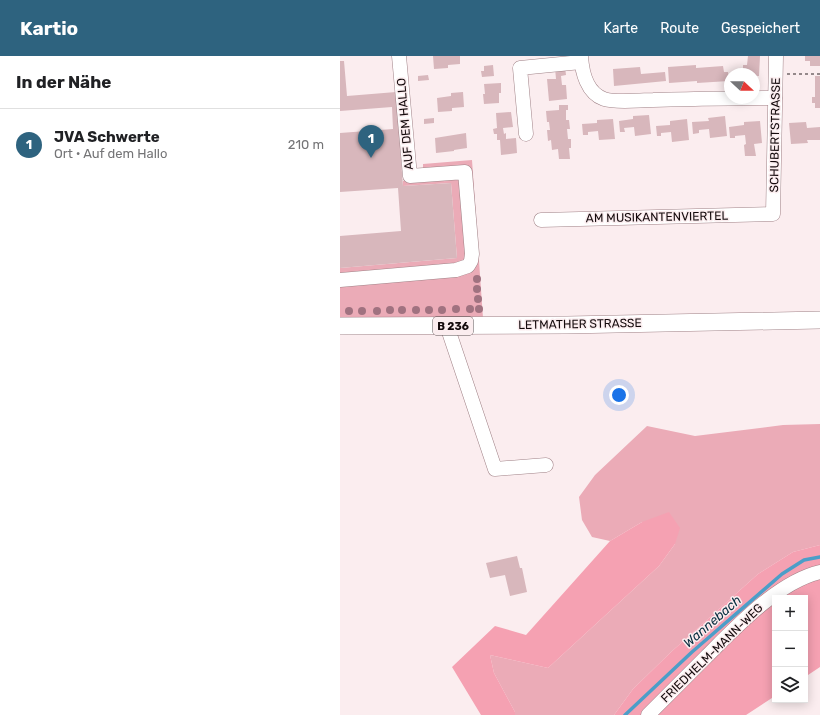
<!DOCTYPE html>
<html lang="de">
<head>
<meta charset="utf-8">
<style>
  :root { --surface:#fff; --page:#f2f2f2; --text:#202124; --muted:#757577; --line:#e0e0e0; --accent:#2e637f }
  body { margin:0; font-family:Rubik,sans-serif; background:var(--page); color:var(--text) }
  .controls { position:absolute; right:12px; bottom:12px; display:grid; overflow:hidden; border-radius:0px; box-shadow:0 2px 10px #0003 }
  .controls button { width:36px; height:36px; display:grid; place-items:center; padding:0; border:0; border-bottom:1px solid var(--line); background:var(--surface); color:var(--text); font:20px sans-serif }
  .compass { position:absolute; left:384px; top:12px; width:36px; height:36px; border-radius:50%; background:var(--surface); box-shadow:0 2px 10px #0003; rotate:112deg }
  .you { position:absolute; left:279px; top:339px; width:14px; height:14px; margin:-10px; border:3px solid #fff; border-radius:50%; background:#1a73e8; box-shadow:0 0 0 6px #1a73e833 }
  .badge { display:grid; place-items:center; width:26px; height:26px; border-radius:50%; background:var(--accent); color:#fff; font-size:13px; font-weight:700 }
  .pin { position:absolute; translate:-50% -33px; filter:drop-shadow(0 1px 2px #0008) }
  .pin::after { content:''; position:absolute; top:21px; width:14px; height:12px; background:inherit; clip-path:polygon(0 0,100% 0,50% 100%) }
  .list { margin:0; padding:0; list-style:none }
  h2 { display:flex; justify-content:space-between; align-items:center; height:52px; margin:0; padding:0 16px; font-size:17px }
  h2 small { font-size:13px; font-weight:400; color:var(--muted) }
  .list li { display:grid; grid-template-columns:26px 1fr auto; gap:12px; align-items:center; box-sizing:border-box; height:72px; padding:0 16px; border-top:1px solid var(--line) }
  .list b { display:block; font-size:15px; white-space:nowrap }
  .list p { margin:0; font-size:13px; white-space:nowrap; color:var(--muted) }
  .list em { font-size:13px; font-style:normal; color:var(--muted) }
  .icon { flex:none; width:22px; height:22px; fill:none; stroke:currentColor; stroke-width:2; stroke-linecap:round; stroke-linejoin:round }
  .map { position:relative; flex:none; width:480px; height:659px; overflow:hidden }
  header { display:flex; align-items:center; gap:24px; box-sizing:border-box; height:56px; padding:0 20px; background:var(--accent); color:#fff }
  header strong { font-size:19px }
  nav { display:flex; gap:22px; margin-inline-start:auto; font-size:14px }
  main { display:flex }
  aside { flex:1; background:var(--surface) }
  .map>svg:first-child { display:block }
  .green { fill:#ebabb7 }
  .forest { fill:#f5a1b2 }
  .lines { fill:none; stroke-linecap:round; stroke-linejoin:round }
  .stream { stroke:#4c9ec8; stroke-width:3.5 }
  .building { fill:#d8b7bc }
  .minor-casing { stroke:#a08287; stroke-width:15 }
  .major-casing { stroke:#a08287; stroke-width:18 }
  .path { stroke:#94888a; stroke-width:2; stroke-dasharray:3 3; stroke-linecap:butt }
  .minor { stroke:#fff; stroke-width:14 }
  .major { stroke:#fff; stroke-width:17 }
  .tree { fill:#a07280 }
  .labels { text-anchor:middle; stroke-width:3; stroke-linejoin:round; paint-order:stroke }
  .shield { fill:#fbedef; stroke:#594e50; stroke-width:1 }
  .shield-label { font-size:11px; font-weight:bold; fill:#140a0c }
  .street-label { font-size:12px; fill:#140a0c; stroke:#fbedef }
  .water-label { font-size:13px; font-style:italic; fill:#092e40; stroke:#fbedef }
</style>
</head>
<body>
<header>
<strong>Kartio</strong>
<nav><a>Karte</a><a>Route</a><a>Gespeichert</a></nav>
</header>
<main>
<aside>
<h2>In der Nähe<small></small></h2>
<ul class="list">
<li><span class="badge">1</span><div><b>JVA Schwerte</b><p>Ort · Auf dem Hallo</p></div><em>210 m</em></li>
</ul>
</aside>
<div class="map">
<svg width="480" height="659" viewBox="0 0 480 659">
  <rect width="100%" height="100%" fill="#fbedef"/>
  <g class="green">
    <path d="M132 104 143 262 0 263V229L136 205 129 110 83 113V108Z"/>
    <path d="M113 120 120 124 128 199 123 208 0 219V212L117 202 111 127 63 130V125Z"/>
    <path d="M480 368V489L453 496 418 518 331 596 293 633 274 659H175V656L154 617 150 599 208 612 319 510 335 488 302 466 270 485 252 481 242 464 239 441 255 419 307 370 355 380 443 369Z"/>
  </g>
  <g class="forest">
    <path d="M329 456 340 472 335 488 319 510 208 612 150 599 154 617 175 656V659H141L112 611 155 570 186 579 270 485 302 466Z"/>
    <path d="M480 489V611L465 621V542H435V640L406 659H274L293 633 331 596 418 518 453 496Z"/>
  </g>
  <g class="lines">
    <path class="stream" d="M285 659 352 596 442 518 464 504 480 501"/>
  </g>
  <g class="building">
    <path d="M93 0H120V8L108 9V12L94 13Z"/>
    <path d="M408 0H420L419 20H414V18H403V9H407Z"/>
    <path d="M465 0H480V10H470V5H465Z"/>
    <path d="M0 5H4L7 40 56 36 63 130 111 127 117 202 0 212V180L61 175 58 132 0 136V77L53 73 52 51 0 55Z"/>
    <path d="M153 9 154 20 142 21 141 15H144V10Z"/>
    <path d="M356 9V12L383 10 384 16H388L389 25 357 27V25L329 27 328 11Z"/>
    <path d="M225 11 226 19 221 20 222 29H226L227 43 209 45 207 23H216L215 12Z"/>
    <path d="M300 11 301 18 325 16 326 25 274 30 273 13Z"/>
    <path d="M88 19 89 24 78 25V20Z"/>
    <path d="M475 20H480V52H475V47H472V41H475Z"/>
    <path d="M161 27V37H159V47L144 48 143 38H145L144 28Z"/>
    <path d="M123 36 124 51 112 52V55L98 56 97 42 111 40V37Z"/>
    <path d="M219 49H228V54H226V64H229L230 73H227L228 83H231V92H229L230 103H219L218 93 212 94 211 84 208 85 207 74H210L209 66H207L206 55 219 54Z"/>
    <path d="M171 56 173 71 163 72 164 78 166 77V83L176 82 177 97 161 99 160 84H157V78H154L153 73 157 72 156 57Z"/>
    <path d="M309 59 311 78 295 80 294 71 284 72 285 76H280L279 65 293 63V60Z"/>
    <path d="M385 60 387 80 370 82 369 73 359 74V77L353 78 352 66 369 65 368 62Z"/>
    <path d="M94 62V67L84 68V63Z"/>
    <path d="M273 63 275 83 259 84 258 75 248 76V79H243L242 68 257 67V64Z"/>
    <path d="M347 63 349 84 332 86 331 76 321 77V80H317L316 70 330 69V65Z"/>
    <path d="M420 65 422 87 414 88 416 100H405L404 89 406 88 405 79 395 80V82H390L389 71 404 69V66Z"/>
    <path d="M466 66 467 72 480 71V84H467L468 87 451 88 449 67Z"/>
    <path d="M126 77 127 92 114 94V95L96 97 95 82Z"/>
    <path d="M177 500 180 512H182L187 536 170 540 165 519 150 522 146 507Z"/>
  </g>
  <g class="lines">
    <g class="minor-casing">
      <g id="minor">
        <path d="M241 0C242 16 247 37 264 43 276 47 300 44 313 44 354 43 395 42 435 42"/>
        <path d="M186 78 180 12 241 6"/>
        <path d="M201 164 433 158 436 0"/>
        <path d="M0 224 116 214 128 210 131 205 132 198 125 116 70 120 59 0"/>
        <path d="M107 270 155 413 206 409"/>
        <path d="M308 659C327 640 347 620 366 601 396 571 438 526 480 516"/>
      </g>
    </g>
    <g class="major-casing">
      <path id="major" d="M0 270 227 269 480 264"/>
    </g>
    <path class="path" d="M447 18H480"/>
    <use href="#minor" class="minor"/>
    <use href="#major" class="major"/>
  </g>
  <g class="tree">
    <circle cx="137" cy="223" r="4"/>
    <circle cx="137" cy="233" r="4"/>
    <circle cx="138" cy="243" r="4"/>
    <circle cx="116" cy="253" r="4"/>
    <circle cx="130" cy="253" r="4"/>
    <circle cx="139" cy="253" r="4"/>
    <circle cx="50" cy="254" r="4"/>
    <circle cx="62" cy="254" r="4"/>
    <circle cx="76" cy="254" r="4"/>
    <circle cx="89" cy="254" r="4"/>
    <circle cx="102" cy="254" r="4"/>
    <circle cx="9" cy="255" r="4"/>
    <circle cx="22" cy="255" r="4"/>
    <circle cx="37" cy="255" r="4"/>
  </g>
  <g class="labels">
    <rect class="shield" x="93" y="261" width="40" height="18" rx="3"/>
    <g class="shield-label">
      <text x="113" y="274">B 236</text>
    </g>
    <g class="street-label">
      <text transform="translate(65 68) rotate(-95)" y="4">AUF DEM HALLO</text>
      <text transform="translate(435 79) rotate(-89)" y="4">SCHUBERTSTRASSE</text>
      <text transform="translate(317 161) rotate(-1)" y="4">AM MUSIKANTENVIERTEL</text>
      <text transform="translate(240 268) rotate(-1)" y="4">LETMATHER STRASSE</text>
      <text transform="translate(372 597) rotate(-44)" y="4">FRIEDHELM-MANN-WEG</text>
    </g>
    <g class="water-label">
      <text transform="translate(372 565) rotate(-41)" y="5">Wannebach</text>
    </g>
  </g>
</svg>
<div class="controls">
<button>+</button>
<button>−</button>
<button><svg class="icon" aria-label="layers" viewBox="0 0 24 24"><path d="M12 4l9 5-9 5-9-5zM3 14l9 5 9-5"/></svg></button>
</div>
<svg class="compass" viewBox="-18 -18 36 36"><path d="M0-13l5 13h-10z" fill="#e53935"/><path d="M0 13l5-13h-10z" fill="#757577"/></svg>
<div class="you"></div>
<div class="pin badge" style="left:31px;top:102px">1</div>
</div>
</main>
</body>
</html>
